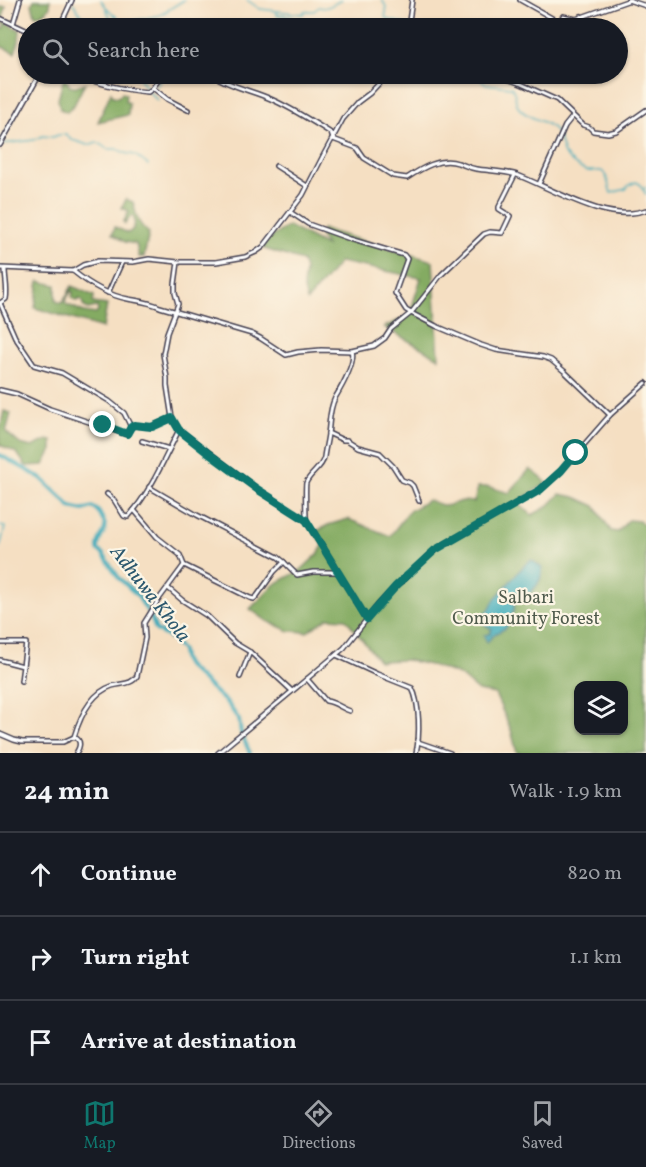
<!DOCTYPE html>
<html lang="en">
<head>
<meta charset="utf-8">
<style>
  :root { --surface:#171b24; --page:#20242c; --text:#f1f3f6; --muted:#9ea1a6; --line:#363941; --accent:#0f766e }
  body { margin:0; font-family:Vollkorn,serif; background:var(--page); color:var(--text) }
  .controls { position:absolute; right:18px; bottom:18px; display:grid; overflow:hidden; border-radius:12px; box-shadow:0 2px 4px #0004 }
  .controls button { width:54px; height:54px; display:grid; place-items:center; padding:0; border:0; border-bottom:2px solid var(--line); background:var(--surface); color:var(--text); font:30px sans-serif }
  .stop { position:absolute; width:18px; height:18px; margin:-14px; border:4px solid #0f766e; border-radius:50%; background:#fff }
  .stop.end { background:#0f766e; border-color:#fff; box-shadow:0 2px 6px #0008 }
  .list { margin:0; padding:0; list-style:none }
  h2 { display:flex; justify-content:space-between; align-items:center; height:78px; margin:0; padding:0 24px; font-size:26px }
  h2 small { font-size:20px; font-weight:400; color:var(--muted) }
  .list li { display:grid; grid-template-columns:39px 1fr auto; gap:18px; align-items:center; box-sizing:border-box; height:84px; padding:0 24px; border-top:2px solid var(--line) }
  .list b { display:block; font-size:22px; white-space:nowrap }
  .list em { font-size:20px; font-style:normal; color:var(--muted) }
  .icon { flex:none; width:33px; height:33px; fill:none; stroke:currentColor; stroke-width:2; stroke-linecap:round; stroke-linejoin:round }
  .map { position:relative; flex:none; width:646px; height:753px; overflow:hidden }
  .search { position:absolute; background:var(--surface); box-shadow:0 2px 4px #0004; left:18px; right:18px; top:18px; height:66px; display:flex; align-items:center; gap:15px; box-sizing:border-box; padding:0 21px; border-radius:33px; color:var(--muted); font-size:22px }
  .sheet { height:330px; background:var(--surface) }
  nav { display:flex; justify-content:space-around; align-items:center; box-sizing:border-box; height:84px; border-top:2px solid var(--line); background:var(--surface); font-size:16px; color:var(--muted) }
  nav a { display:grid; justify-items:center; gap:3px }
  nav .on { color:var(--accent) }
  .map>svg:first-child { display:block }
  .forest { fill:#84ab62; stroke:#53664e; stroke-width:1.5; fill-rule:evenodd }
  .water { fill:#3baaba; stroke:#2e667a; stroke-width:1.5 }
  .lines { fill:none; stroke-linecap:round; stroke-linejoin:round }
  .stream { stroke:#3baaba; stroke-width:1.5 }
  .river { stroke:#3baaba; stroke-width:4 }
  .minor-casing { stroke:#423e4f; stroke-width:6 }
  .minor { stroke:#fff; stroke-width:3 }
  .route { stroke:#0f766e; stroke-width:8 }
  .labels { text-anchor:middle; stroke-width:4.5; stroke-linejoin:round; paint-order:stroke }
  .park-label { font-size:18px; fill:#505b4d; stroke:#fcf5e5 }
  .water-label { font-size:20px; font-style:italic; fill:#2c586e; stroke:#fcf5e5 }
</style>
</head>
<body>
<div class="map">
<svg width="646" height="753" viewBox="0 0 646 753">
  <rect width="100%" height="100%" fill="#fcf5e5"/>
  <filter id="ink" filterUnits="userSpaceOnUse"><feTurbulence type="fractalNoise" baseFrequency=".0167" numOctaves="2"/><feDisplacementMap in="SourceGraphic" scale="12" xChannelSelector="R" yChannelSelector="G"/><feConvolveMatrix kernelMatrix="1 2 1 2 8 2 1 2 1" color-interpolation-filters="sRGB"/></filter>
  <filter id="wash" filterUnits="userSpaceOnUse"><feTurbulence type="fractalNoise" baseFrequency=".008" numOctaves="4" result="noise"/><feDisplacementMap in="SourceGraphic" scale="24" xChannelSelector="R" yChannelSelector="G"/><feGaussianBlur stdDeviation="1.35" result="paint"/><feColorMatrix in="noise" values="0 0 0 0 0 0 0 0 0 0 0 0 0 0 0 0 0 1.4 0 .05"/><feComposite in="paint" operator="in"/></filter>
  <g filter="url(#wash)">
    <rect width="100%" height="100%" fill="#f5dfc2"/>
    <g class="forest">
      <path d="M34 0H50C52 9 44 15 35 15L32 4Z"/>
      <path d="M0 7H6L2 21 20 30 19 41 15 53 0 46V30L4 28 5 25 0 22Z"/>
      <path d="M64 78 70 86H76L85 83 74 105 67 112 60 109 58 99Z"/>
      <path d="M111 92 113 96 118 97 122 93 126 94 125 101 129 103 128 115 98 122Z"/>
      <path d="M126 199 133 202C137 217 137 223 149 233L144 257H139L136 244 125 242 112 234 115 227 128 233C135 229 136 223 133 216H131L125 224 123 222 126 218V214L129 213V211L122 208Z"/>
      <path d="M288 226 326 246 320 236 322 229 433 261 439 358 384 327 409 316 421 278 340 262 307 301 303 286 305 270 302 261 262 248 267 240Z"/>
      <path d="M39 281 56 285V301L62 303 72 286 94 296 93 303 107 305 103 328 35 308ZM71 291 73 292 72 298 76 301 80 299 83 301V306L88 309 97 307 98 311 96 314 84 312 66 304 65 301Z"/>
      <path d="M4 411 11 413 6 432 20 444 32 447 47 440 52 441V450L44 465 26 466 17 453 0 445V429Z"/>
      <path d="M530 469 543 479 547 483 517 502 532 515 547 507 560 494 575 497 595 506 611 531 618 532 628 520 639 521 646 527V753H517L511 730 495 694 478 691 459 675 434 666 407 660 379 661 346 619 328 618 307 632 289 631 267 621 250 609 275 584 301 570 318 554 323 546 315 532 328 525 348 519 390 536 409 511 428 500 445 506 462 501 474 502 478 487H489L509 493ZM578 686H624V730H578Z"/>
    </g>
    <path class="water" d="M532 560 542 568C542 587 529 594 514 603V609L506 628 496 633 487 642 484 635 490 634 492 629 481 622 479 617 489 610 495 599 519 571 528 562Z"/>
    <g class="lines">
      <g class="stream">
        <path d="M101 0 106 7 124 24 129 22 160 15 184 0"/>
        <path d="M247 0 260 9 302 14 304 13V11H314L319 7C328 10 334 3 342 0"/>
        <path d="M382 0C386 6 388 9 385 16L387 19 416 28"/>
        <path d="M73 3C79 13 86 22 97 28"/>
        <path d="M106 8 111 20 118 28"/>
        <path d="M277 12V15H283L296 20 298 24 305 28"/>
        <path d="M125 25 131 28"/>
        <path d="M137 74 150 93 157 100"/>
        <path d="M201 74 209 75"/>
        <path d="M475 74 486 84 511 87C517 93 514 102 519 108 528 120 548 120 555 131 560 138 561 147 564 154 570 161 578 168 587 171 594 172 601 168 605 174 609 180 608 187 611 193L626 189 629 185 636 182 640 184 646 194"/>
        <path d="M155 88 165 74"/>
        <path d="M0 142 15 116"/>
        <path d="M3 144 34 140 42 136 53 137 58 135 66 134 72 140 88 145 97 142 107 149H117L125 153 135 155 148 165"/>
        <path d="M645 188 646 187"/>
        <path d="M0 526 5 527 0 547"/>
      </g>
      <path class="river" d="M0 455 41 478 62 498 70 507 84 510 92 507C98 510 99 512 102 518 111 534 97 533 98 550L103 554 119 578 137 595 151 617 156 630 172 639 182 651 183 659 187 666 228 704 239 720 241 733 250 753"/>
    </g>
  </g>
  <g filter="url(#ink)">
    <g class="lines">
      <g class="minor-casing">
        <g id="minor">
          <path d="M520 0 559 22 554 28"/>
          <path d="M628 0 646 6"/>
          <path d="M581 16 589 27 588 28"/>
          <path d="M0 18 28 31"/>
          <path d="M559 22 563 16 576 19 630 0"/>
          <path d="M13 24 20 0"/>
          <path d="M59 28 72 0"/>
          <path d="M408 28 412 0"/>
          <path d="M72 74C97 83 121 90 148 92L152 89 163 74"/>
          <path d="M211 74C232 88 251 90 273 100 293 109 312 121 331 133L333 139 357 148 364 158 393 176 407 178C422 168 440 157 458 163 465 165 469 168 476 169 490 171 503 171 517 175 554 189 607 224 646 210"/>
          <path d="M493 74 519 83 557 100 583 125 589 127 593 131 608 133 616 131 646 110"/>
          <path d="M584 74 596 78"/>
          <path d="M519 83 525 74"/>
          <path d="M153 88 167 99 188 110"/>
          <path d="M0 145 40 74"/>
          <path d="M276 166 307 186"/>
          <path d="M539 184 565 126 573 116"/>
          <path d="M290 212 308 224 350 239 404 255 407 259 395 293 406 310 411 313 441 275 484 234 490 232 502 233 510 216 499 209V207L515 175"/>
          <path d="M178 262 175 284V293L178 304 167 333 163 354 167 378V386L172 418 179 430"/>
          <path d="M0 268 73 271 83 265 98 261 133 262 149 259 178 262H216L245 257 256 252 263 247 303 195 323 156 343 119 358 102 370 93 388 74"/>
          <path d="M73 271C89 284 107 295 128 299 139 301 149 302 160 307L252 334 260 338 286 355 298 352 321 350 352 351 374 346 385 338 391 329 411 313 436 326 481 345 496 350 543 357 551 360 564 371 610 415"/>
          <path d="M108 293 122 262"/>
          <path d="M0 303 15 337 34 365 62 373 109 401 124 413 131 427"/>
          <path d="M0 303 6 299C8 289 5 279 5 269"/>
          <path d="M0 390 17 394 50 409 125 434H127L131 427"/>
          <path d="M131 427 134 425 151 427 172 418"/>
          <path d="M328 433 343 440H347L358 447 380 453 393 466 402 480 410 483 413 486 419 501"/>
          <path d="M142 441 169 449"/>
          <path d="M149 487 197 515 278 557 284 562"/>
          <path d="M107 494 114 500 124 516 128 517C151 492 164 459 179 430L257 489 306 520 367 619"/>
          <path d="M134 510 157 537 180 555 184 565 250 598 254 599 257 596 274 572 284 562 297 575 313 572H337"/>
          <path d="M306 520C306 514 305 487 306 483 310 473 323 467 324 457 325 449 327 442 328 434 330 421 329 410 335 398 341 388 356 362 352 351"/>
          <path d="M168 588 182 600 207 616 235 643 250 652 292 691"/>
          <path d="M0 643H26L23 666"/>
          <path d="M336 655 377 674 412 688C420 703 420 736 416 753"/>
          <path d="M0 660 23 666 21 681"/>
          <path d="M240 677 250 652"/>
          <path d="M307 679 326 701C335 702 341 708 350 711"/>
          <path d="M0 734 14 740 22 742H63L74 737"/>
          <path d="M418 742 450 753"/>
          <path d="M76 753C80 747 82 740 74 737 80 717 91 693 112 686 121 683 132 685 137 676L145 638 144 623 159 599 184 565"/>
          <path d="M218 753 344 648 378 605 396 586 435 550 540 490 561 471 610 415 646 383"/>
        </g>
      </g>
      <use href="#minor" class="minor"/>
    </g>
  </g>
  <g class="lines" filter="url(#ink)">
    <path class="route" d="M103 425 127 434 131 427 134 425 152 427 172 418 179 430 208 453 257 489 306 520 367 619 396 586 435 550 540 490 561 471 576 453"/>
  </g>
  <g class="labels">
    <g class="park-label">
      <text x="526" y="603">Salbari<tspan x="526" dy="21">Community Forest</tspan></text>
    </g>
    <g class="water-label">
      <text transform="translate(151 593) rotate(52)" y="7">Adhuwa Khola</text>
    </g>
  </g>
</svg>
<div class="controls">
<button><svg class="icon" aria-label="layers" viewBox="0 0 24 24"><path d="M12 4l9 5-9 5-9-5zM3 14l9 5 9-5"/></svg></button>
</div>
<div class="stop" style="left:576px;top:453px"></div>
<div class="stop end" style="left:103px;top:425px"></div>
<div class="search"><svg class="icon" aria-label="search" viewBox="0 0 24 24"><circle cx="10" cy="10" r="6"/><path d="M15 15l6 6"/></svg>Search here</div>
</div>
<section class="sheet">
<h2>24 min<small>Walk · 1.9 km</small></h2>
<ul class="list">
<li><svg class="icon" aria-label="ahead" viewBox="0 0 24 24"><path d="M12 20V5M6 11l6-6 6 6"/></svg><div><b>Continue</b></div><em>820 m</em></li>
<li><svg class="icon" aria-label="right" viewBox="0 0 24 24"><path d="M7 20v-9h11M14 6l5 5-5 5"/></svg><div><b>Turn right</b></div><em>1.1 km</em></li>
<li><svg class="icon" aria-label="arrive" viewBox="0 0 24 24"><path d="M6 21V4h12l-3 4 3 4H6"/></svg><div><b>Arrive at destination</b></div></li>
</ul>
</section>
<nav>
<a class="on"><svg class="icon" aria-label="map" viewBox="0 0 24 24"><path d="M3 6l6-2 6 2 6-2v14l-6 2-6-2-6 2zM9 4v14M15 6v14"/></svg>Map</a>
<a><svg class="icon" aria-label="directions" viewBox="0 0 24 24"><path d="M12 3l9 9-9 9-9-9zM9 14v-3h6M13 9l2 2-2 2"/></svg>Directions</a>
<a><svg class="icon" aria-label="saved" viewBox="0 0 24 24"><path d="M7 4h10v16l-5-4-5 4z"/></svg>Saved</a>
</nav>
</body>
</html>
